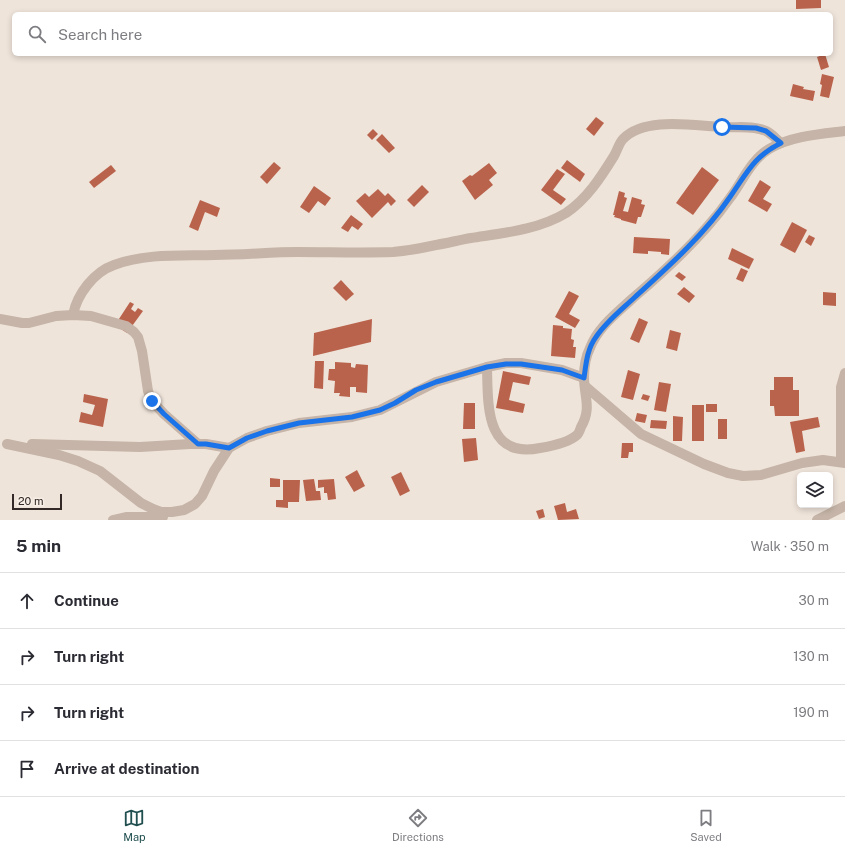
<!DOCTYPE html>
<html lang="en">
<head>
<meta charset="utf-8">
<style>
  :root { --surface:#fff; --page:#f2f2f3; --text:#2b2b33; --muted:#7c7c81; --line:#e1e1e2; --accent:#214f50 }
  body { margin:0; font-family:"Public Sans",sans-serif; background:var(--page); color:var(--text) }
  .controls { position:absolute; right:12px; bottom:12px; display:grid; overflow:hidden; border-radius:6px; box-shadow:0 2px 6px #0003 }
  .controls button { width:36px; height:36px; display:grid; place-items:center; padding:0; border:0; border-bottom:1px solid var(--line); background:var(--surface); color:var(--text); font:20px sans-serif }
  .scale { position:absolute; left:12px; bottom:10px; width:50px; box-sizing:border-box; padding-left:4px; border:2px solid #332a27; border-top:0; font-size:11px; line-height:14px; white-space:nowrap; color:#332a27; -webkit-text-stroke:3px #f7eee6; paint-order:stroke }
  .stop { position:absolute; width:12px; height:12px; margin:-9px; border:3px solid #1a73e8; border-radius:50%; background:#fff }
  .stop.end { background:#1a73e8; border-color:#fff; box-shadow:0 1px 4px #0008 }
  .list { margin:0; padding:0; list-style:none }
  h2 { display:flex; justify-content:space-between; align-items:center; height:52px; margin:0; padding:0 16px; font-size:17px }
  h2 small { font-size:13px; font-weight:400; color:var(--muted) }
  .list li { display:grid; grid-template-columns:26px 1fr auto; gap:12px; align-items:center; box-sizing:border-box; height:56px; padding:0 16px; border-top:1px solid var(--line) }
  .list b { display:block; font-size:15px; white-space:nowrap }
  .list em { font-size:13px; font-style:normal; color:var(--muted) }
  .icon { flex:none; width:22px; height:22px; fill:none; stroke:currentColor; stroke-width:2; stroke-linecap:round; stroke-linejoin:round }
  .map { position:relative; flex:none; width:845px; height:520px; overflow:hidden }
  .search { position:absolute; background:var(--surface); box-shadow:0 2px 6px #0003; left:12px; right:12px; top:12px; height:44px; display:flex; align-items:center; gap:10px; box-sizing:border-box; padding:0 14px; border-radius:6px; color:var(--muted); font-size:15px }
  .sheet { height:276px; background:var(--surface) }
  nav { display:flex; justify-content:space-around; align-items:center; box-sizing:border-box; height:56px; border-top:1px solid var(--line); background:var(--surface); font-size:11px; color:var(--muted) }
  nav a { display:grid; justify-items:center; gap:2px }
  nav .on { color:var(--accent) }
  .map>svg:first-child { display:block }
  .building { fill:#ba634c }
  .lines { fill:none; stroke-linecap:round; stroke-linejoin:round }
  .minor { stroke:#c5b4a7; stroke-width:10 }
  .route { stroke:#1a73e8; stroke-width:5 }
</style>
</head>
<body>
<div class="map">
<svg width="845" height="520" viewBox="0 0 845 520">
  <rect width="100%" height="100%" fill="#efe4da"/>
  <g class="building">
    <path d="M796 0H821V8L796 9Z"/>
    <path d="M825 54 829 67 821 70 817 57Z"/>
    <path d="M822 74 834 77 829 98 820 96 822 85 820 84Z"/>
    <path d="M793 84 804 87 803 89 815 91 813 101 790 96Z"/>
    <path d="M596 117 604 123 594 136 586 129Z"/>
    <path d="M373 129 378 134 372 140 367 135Z"/>
    <path d="M382 134 395 148 389 153 376 140Z"/>
    <path d="M567 160 585 174 580 182 561 168Z"/>
    <path d="M274 162 281 168 267 184 260 177Z"/>
    <path d="M489 163 497 173 489 180 493 185 475 200 462 181 470 175 472 176Z"/>
    <path d="M111 165 116 171 94 188 89 182Z"/>
    <path d="M702 167 719 180 693 215 676 203Z"/>
    <path d="M557 169 565 174 553 190 566 199 561 205 541 190Z"/>
    <path d="M760 180 771 187 763 199 772 204 767 212 748 201Z"/>
    <path d="M422 185 429 192 414 207 407 200Z"/>
    <path d="M314 186 331 198 325 206 318 201 309 213 300 207Z"/>
    <path d="M378 189 385 196 388 193 396 201 391 206 388 202 372 218 356 201 365 193 369 197Z"/>
    <path d="M619 191 625 193 624 197 627 198 623 211 628 212 632 197 642 200 641 204 645 205 641 217H638L636 224 621 220V219L614 217 615 215H613Z"/>
    <path d="M200 200 220 208 217 217 205 212 198 231 189 227Z"/>
    <path d="M351 215 363 224 358 230 352 226 348 232 341 228Z"/>
    <path d="M792 222 807 230 795 253 780 245Z"/>
    <path d="M809 235 815 238 811 246 805 242Z"/>
    <path d="M634 237 670 239 669 255 661 254V252L648 251V254L633 253Z"/>
    <path d="M732 248 754 259 749 269 728 259Z"/>
    <path d="M741 268 748 271 743 282 736 279Z"/>
    <path d="M679 272 686 277 682 281 675 276Z"/>
    <path d="M341 280 354 294 346 301 333 288Z"/>
    <path d="M684 287 695 296 689 303 677 294Z"/>
    <path d="M569 291 579 296 569 314 580 320 575 328 555 317Z"/>
    <path d="M823 292 836 293V306L823 305Z"/>
    <path d="M130 302 134 304 131 309 135 312 138 308 143 311 127 333 115 325Z"/>
    <path d="M639 318 648 322 639 343 630 339Z"/>
    <path d="M372 319 371 342 313 356 314 333Z"/>
    <path d="M553 325 563 326V328L572 329 571 339 574 340 573 347H576L575 358 551 356Z"/>
    <path d="M670 330 681 333 677 351 666 348Z"/>
    <path d="M315 361H324L323 389 314 388Z"/>
    <path d="M335 362 351 363V367L355 368 356 364 368 365 367 393 356 392V387H350V397L339 396 340 393H334L335 381 328 380 329 369H335Z"/>
    <path d="M628 370 640 374 633 400 621 397Z"/>
    <path d="M503 371 531 377 529 385 513 382 509 400 525 404 523 413 496 408Z"/>
    <path d="M774 377H793V390H799V416H775L774 406H770V390H774Z"/>
    <path d="M659 382 671 384 666 412 654 410Z"/>
    <path d="M84 394 108 399 103 427 79 422 81 412 92 415 95 405 83 402Z"/>
    <path d="M643 394 650 396 648 401 641 399Z"/>
    <path d="M464 403H475V429H463Z"/>
    <rect x="706" y="404" width="11" height="8"/>
    <rect x="692" y="405" width="12" height="36"/>
    <path d="M637 413 647 415 645 423 635 421Z"/>
    <path d="M673 416 683 417 682 441H673Z"/>
    <path d="M818 417 820 427 802 431 805 451 796 453 790 422Z"/>
    <rect x="718" y="419" width="9" height="20"/>
    <path d="M651 420 667 421 666 429 650 428Z"/>
    <path d="M476 438 478 460 464 462 462 439Z"/>
    <path d="M622 443H633V452H629L628 458H621Z"/>
    <path d="M357 470 365 486 354 492 345 477Z"/>
    <path d="M401 472 410 491 400 496 391 477Z"/>
    <path d="M270 478 280 479V487H270Z"/>
    <path d="M314 479 316 491H320L321 500 306 501 303 480Z"/>
    <path d="M334 479 336 499 328 500 327 493H324V487L318 488V480Z"/>
    <path d="M283 480H300L299 502H288V508L276 507V500H283Z"/>
    <path d="M565 503 567 512 576 509 579 519 558 520 554 506Z"/>
    <path d="M543 509 545 517 539 519 536 511Z"/>
  </g>
  <g class="lines">
    <g class="minor">
      <path d="M73 315C77 294 94 272 114 265 147 253 181 256 215 255 243 255 271 252 298 252 330 252 362 253 393 252 408 251 422 248 436 245 448 243 459 240 471 238 503 233 538 230 566 213 587 199 601 177 614 156 617 151 619 143 623 139 645 116 695 126 723 127 736 128 753 125 766 131 771 133 776 139 781 143"/>
      <path d="M0 319 22 323H29L56 316 73 315 91 316 126 326 134 332 138 337 142 351 148 391 152 401 164 414 198 444"/>
      <path d="M487 367C488 405 485 459 540 448 552 446 568 443 577 435 579 433 580 430 581 427 592 408 584 397 584 377 584 368 586 356 590 348 598 327 617 313 633 298 659 276 685 252 707 227 715 218 723 208 730 198 742 182 751 160 769 149 791 136 820 134 845 131"/>
      <path d="M585 386 641 434 704 464 728 473 743 476 761 475 802 463 823 460 845 463"/>
      <path d="M7 444 59 455 78 461 100 471 141 503 153 509 161 512H172L184 510 195 504 202 496 214 471 229 448 247 438 267 431 299 423 352 417 380 410 436 382 487 367 506 363H521L562 370 584 378"/>
      <path d="M32 444 140 447 190 444H206L229 448"/>
      <path d="M841 462V387L845 373"/>
      <path d="M113 520 126 517H163"/>
      <path d="M817 520 845 506"/>
    </g>
  </g>
  <g class="lines">
    <path class="route" d="M152 401 164 414 198 444H206L229 448 247 438 267 431 299 423 352 417 380 410 395 403 416 390 436 382 487 367 506 364H521L562 370 584 378C586 364 587 349 596 337 606 322 620 311 634 298 668 267 704 235 730 197 747 173 753 157 781 143L766 131 756 128 722 127"/>
  </g>
</svg>
<div class="controls">
<button><svg class="icon" aria-label="layers" viewBox="0 0 24 24"><path d="M12 4l9 5-9 5-9-5zM3 14l9 5 9-5"/></svg></button>
</div>
<div class="scale">20 m</div>
<div class="stop" style="left:722px;top:127px"></div>
<div class="stop end" style="left:152px;top:401px"></div>
<div class="search"><svg class="icon" aria-label="search" viewBox="0 0 24 24"><circle cx="10" cy="10" r="6"/><path d="M15 15l6 6"/></svg>Search here</div>
</div>
<section class="sheet">
<h2>5 min<small>Walk · 350 m</small></h2>
<ul class="list">
<li><svg class="icon" aria-label="ahead" viewBox="0 0 24 24"><path d="M12 20V5M6 11l6-6 6 6"/></svg><div><b>Continue</b></div><em>30 m</em></li>
<li><svg class="icon" aria-label="right" viewBox="0 0 24 24"><path d="M7 20v-9h11M14 6l5 5-5 5"/></svg><div><b>Turn right</b></div><em>130 m</em></li>
<li><svg class="icon" aria-label="right" viewBox="0 0 24 24"><path d="M7 20v-9h11M14 6l5 5-5 5"/></svg><div><b>Turn right</b></div><em>190 m</em></li>
<li><svg class="icon" aria-label="arrive" viewBox="0 0 24 24"><path d="M6 21V4h12l-3 4 3 4H6"/></svg><div><b>Arrive at destination</b></div></li>
</ul>
</section>
<nav>
<a class="on"><svg class="icon" aria-label="map" viewBox="0 0 24 24"><path d="M3 6l6-2 6 2 6-2v14l-6 2-6-2-6 2zM9 4v14M15 6v14"/></svg>Map</a>
<a><svg class="icon" aria-label="directions" viewBox="0 0 24 24"><path d="M12 3l9 9-9 9-9-9zM9 14v-3h6M13 9l2 2-2 2"/></svg>Directions</a>
<a><svg class="icon" aria-label="saved" viewBox="0 0 24 24"><path d="M7 4h10v16l-5-4-5 4z"/></svg>Saved</a>
</nav>
</body>
</html>
